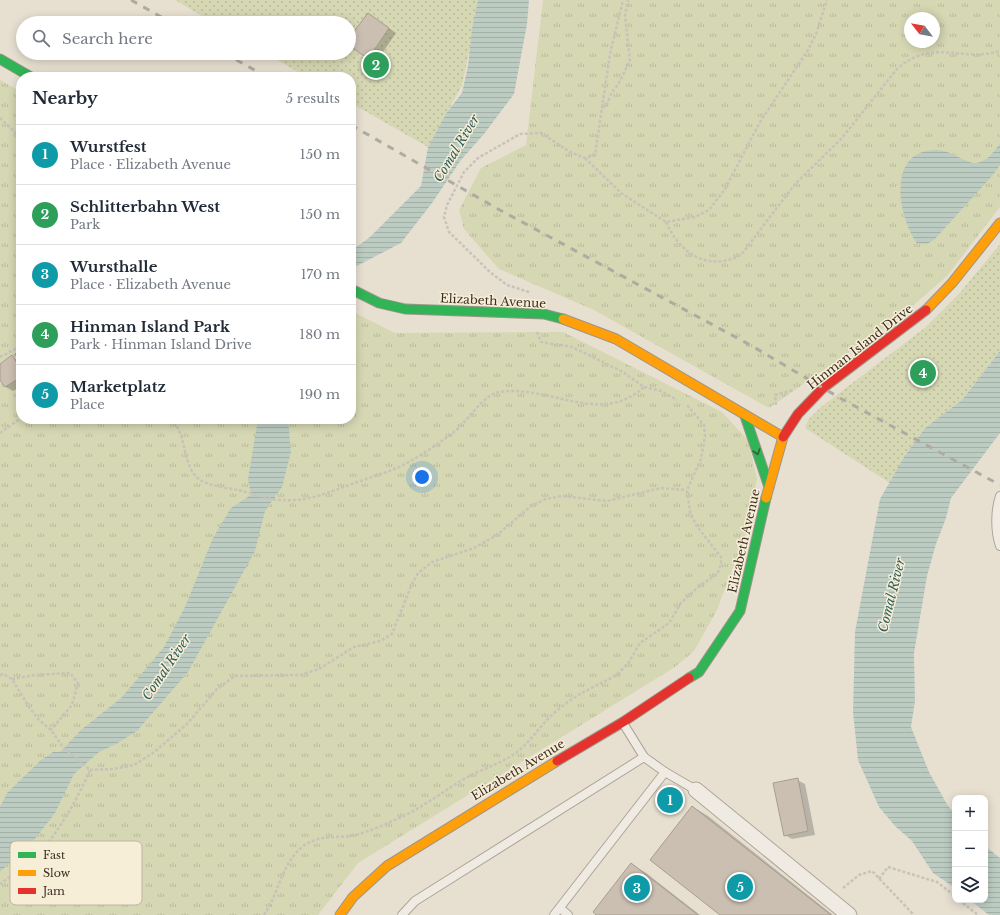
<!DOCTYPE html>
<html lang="en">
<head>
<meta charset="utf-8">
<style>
  :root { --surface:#fff; --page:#f6f6f7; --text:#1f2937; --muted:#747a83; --line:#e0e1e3; --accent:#786c5e }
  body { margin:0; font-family:"Libre Baskerville",serif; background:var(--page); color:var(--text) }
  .controls { position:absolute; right:12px; bottom:12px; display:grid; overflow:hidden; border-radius:8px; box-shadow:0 2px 10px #0003 }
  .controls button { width:36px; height:36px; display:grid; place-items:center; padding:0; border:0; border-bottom:1px solid var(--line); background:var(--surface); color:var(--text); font:20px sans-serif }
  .compass { position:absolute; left:904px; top:12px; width:36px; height:36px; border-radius:50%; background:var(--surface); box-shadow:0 2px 10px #0003; rotate:301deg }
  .you { position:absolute; left:422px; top:477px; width:14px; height:14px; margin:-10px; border:3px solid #fff; border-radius:50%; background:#1a73e8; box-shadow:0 0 0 6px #1a73e833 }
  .badge { display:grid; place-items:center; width:26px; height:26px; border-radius:50%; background:var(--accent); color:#fff; font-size:13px; font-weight:700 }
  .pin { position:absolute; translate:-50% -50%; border:2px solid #fff; box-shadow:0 1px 4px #0006 }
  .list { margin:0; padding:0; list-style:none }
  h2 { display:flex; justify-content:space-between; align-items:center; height:52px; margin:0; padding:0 16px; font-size:17px }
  h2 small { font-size:13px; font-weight:400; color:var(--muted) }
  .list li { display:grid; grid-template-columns:26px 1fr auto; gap:12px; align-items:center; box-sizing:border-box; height:60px; padding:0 16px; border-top:1px solid var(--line) }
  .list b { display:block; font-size:15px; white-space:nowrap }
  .list p { margin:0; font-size:13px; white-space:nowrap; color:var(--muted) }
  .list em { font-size:13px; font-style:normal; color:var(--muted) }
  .icon { flex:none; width:22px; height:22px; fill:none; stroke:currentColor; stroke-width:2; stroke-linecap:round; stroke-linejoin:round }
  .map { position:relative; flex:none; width:1000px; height:915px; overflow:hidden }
  .search { position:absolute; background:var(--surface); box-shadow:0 2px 10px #0003; left:16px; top:16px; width:340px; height:44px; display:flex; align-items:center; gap:10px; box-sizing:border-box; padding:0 14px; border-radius:22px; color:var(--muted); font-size:15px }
  .panel { position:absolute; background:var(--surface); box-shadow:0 2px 10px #0003; left:16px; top:72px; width:340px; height:352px; border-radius:16px }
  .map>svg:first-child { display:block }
  .grass { fill:url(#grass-tufts); fill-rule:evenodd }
  .park { fill:url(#park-dots) }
  .water { fill:url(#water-rules) }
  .shadow { fill:#0003 }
  .building { fill:#cbbfb2; stroke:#a89c90 }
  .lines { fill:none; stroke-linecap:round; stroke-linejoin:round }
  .lane-casing { stroke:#ada599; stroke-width:10 }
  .street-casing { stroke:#ada599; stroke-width:17 }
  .fast-casing { stroke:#9c958a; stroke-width:11 }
  .slow-casing { stroke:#9c958a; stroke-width:11 }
  .jam-casing { stroke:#9c958a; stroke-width:11 }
  .path { stroke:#c8c2b9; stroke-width:2.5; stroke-dasharray:3 2; stroke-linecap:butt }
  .lane { stroke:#efebe3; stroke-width:8 }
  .street { stroke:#efebe3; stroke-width:15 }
  .fast { stroke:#30b455; stroke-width:9 }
  .slow { stroke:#ff9f0a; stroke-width:9 }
  .jam { stroke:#e5322d; stroke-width:9 }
  .rail { stroke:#afaaa2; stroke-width:3; stroke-dasharray:7 7; stroke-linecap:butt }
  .oneway { stroke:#385d33 }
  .labels { text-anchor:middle; stroke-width:3; stroke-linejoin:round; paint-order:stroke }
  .street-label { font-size:12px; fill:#3d2e20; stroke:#f7eed8 }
  .water-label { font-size:13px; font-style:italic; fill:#2f5d5a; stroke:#f7eed8 }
  .key { fill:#f7eed8; stroke:#bfb4a1; stroke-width:1 }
  .key-label { font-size:11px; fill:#3d2e20 }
</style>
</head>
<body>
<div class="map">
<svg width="1000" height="915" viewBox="0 0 1000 915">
  <defs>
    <pattern id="grass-tufts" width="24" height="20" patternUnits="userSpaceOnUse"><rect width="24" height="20" fill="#d6d7b3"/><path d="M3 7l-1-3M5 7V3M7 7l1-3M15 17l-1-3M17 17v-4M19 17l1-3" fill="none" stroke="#b9b99a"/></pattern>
    <pattern id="park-dots" width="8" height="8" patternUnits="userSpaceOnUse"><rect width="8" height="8" fill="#d6d7b3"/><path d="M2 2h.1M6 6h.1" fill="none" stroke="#b9b99a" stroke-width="1.8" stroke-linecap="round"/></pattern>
    <pattern id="water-rules" width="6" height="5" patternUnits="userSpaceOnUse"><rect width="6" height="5" fill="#bcccc2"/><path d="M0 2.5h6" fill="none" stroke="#a2b0a6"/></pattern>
  </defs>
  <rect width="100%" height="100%" fill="#e7e0d1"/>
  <g class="grass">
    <path d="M543 0H1000V207L947 276 900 317 769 408 594 310 499 269 464 229 459 210 481 168 526 145ZM910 18H934V42H910Z"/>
    <path d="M0 80 21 92V419H351V311L395 333 563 332 722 412 748 440 757 479 745 535 717 610 694 651 675 667 358 863 318 915H0Z"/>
  </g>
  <g class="park">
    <path d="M175 0H480L462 85 428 147 351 103V77H307L265 53H349V23H214Z"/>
    <path d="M1000 244V351L962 400 925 428 904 457 890 483 805 428 808 420 821 407 926 327 959 294Z"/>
  </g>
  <g class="water">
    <path d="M478 0H529L527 24 514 94 484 134 461 160 432 203 401 243 351 269V251L370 237 421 186 428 147 447 112 462 93 468 66 472 29Z"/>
    <path d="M1000 144V165L992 176 934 240 927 244 917 243C898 217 886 150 936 150 952 150 966 164 976 163 987 162 994 151 1000 144Z"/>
    <path d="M1000 351V433L951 498 946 518 936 544 927 576 914 653 915 701 911 727 929 772 948 806 955 814V888L933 873 912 841 895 826 879 807 858 760 853 712 855 632 880 499 904 457 925 428 962 400Z"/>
    <path d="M258 419H288L291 452 282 487 265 511 255 551 188 672 137 731 116 744 99 752 74 774 55 813 35 839 0 872V807L7 793 41 760 53 752H60L81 730 121 698 164 647 185 607 213 538 231 508 251 495 248 479Z"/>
    <path d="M985 846 1000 858V915H989L970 900H985Z"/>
  </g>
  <g class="shadow">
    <path d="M368 14 396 33 376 62 349 44V40Z"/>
    <path d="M21 351V386L13 391 6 387 0 378V365L12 357 21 362Z"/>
    <path d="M797 780 805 784 815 835 792 839 785 835Z"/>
    <path d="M693 807 708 816 833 915H722Z"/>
    <path d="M632 864 646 873 700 915H598Z"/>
  </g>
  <g class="building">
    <path d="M368 13 389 28 368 59 349 45V38Z"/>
    <path d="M21 350V364L15 354Z"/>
    <path d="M12 355 21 369V377L5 387 0 380V364Z"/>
    <path d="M798 778 808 831 784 836 773 783Z"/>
    <path d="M692 806 831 915H720L650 860Z"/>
    <path d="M631 863 698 915H596L593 912Z"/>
  </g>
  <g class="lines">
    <g class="lane-casing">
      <g id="lane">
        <path d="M1000 496C995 511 995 531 1000 546"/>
        <path d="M665 772 696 790"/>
        <path d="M560 908 568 915"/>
        <path d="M402 915 415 901 644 757"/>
        <path d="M554 915 665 772 644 757 623 723"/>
      </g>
    </g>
    <g class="street-casing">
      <path id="street" d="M696 790 849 915"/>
    </g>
    <g class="fast-casing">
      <g id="fast">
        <path d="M0 59 31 77"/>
        <path d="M351 289 379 303 405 309 544 314 563 319"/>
        <path d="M745 416 769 487"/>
        <path d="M689 678 699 672 740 611 766 498"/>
      </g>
    </g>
    <g class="slow-casing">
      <g id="slow">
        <path d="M926 310 952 283 1000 223"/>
        <path d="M563 319 616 339 783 437 766 498"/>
        <path d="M340 915 353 897 387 866 557 761"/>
      </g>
    </g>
    <g class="jam-casing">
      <g id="jam">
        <path d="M783 437 798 414 823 388 926 310"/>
        <path d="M557 761 623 722 689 678"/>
      </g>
    </g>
    <g class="path">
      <path d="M602 108 607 104 612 92 619 83 630 60 625 16 628 0"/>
      <path d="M0 118 21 138"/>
      <path d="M585 158 621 193 666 222 695 217 709 210 725 189 760 122 808 50 816 34 827 0"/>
      <path d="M666 222C680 254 708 272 741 255L795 184 842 138 897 69C933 37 962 63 1000 51"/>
      <path d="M529 292 507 285 490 272 449 232 444 217 447 205 464 172 478 158 520 134 541 133 570 152 585 158 595 155 610 54 623 0"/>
      <path d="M537 332 541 342 572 347 623 372 644 387 661 391 677 400"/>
      <path d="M0 357 21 346"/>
      <path d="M776 405 775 395 794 390"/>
      <path d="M170 419C189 434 180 465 200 480 210 486 227 488 238 490 252 493 268 500 282 500 308 502 329 492 352 484 365 479 379 475 392 470 414 461 435 446 454 432 466 423 484 394 499 392 549 384 600 427 644 387"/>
      <path d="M0 433 21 418"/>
      <path d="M0 675 3 674 12 679 29 707 39 720 51 730 62 746 90 770C77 800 56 838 32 860 22 869 11 876 0 884"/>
      <path d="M12 679 35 675 70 673 78 683 72 705 51 730"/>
      <path d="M90 770 113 769 134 765 153 753 187 724 217 689 235 676 300 675 319 669 354 647 380 641 392 634 411 586 418 573 432 562 474 548 497 535 531 506 546 499 562 496 607 501 661 488 686 490"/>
      <path d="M879 879 888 867 937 882 955 896"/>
      <path d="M843 888 859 875 872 871 914 915"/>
      <path d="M959 900 978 915"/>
      <path d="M264 915C279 893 281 865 302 847 317 835 333 838 351 836 366 833 384 825 399 818 422 808 442 792 464 779 481 769 501 764 517 752 531 741 540 726 553 714 574 695 592 688 617 675L629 662 640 643 669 623 681 603 697 588 717 574 721 565V557L696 525 690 512 687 490 701 459 705 436 704 425 687 405"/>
    </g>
    <use href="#lane" class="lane"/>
    <use href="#street" class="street"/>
    <use href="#fast" class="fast"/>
    <use href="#slow" class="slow"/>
    <use href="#jam" class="jam"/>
    <g class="rail">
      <path d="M131 0 172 23"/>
      <path d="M224 53 267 77"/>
      <path d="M351 125 498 209 752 346 840 398 1000 485"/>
    </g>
  </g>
  <defs><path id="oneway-chevron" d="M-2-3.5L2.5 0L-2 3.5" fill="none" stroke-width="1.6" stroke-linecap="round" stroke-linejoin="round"/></defs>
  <use class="oneway" href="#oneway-chevron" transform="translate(757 452) rotate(72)"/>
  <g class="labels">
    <g class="street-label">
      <text transform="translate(493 301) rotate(3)" y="4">Elizabeth Avenue</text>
      <text transform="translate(860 347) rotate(-38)" y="4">Hinman Island Drive</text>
      <text transform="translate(744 541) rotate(-77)" y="4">Elizabeth Avenue</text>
      <text transform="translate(518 770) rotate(-31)" y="4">Elizabeth Avenue</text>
    </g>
    <g class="water-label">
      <text transform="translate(456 148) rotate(-59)" y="5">Comal River</text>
      <text transform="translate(891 595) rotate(-76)" y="5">Comal River</text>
      <text transform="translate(166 667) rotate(-56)" y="5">Comal River</text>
    </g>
  </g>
  <rect x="10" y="841" width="132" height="64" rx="6" class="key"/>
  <rect x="18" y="852" width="18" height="6" fill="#30b455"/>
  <rect x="18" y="870" width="18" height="6" fill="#ff9f0a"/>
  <rect x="18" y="888" width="18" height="6" fill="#e5322d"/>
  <g class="key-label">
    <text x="43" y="859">Fast</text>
    <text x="43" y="877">Slow</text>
    <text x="43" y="895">Jam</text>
  </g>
</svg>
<div class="controls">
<button>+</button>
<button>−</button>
<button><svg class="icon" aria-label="layers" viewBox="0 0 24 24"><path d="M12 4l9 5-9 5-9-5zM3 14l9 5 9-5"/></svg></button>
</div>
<svg class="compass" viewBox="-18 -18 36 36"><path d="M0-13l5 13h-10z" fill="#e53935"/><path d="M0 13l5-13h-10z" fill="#747a83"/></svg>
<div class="you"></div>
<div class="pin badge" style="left:670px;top:800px;background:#0f9aa8">1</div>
<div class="pin badge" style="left:376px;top:65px;background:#2e9e5b">2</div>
<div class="pin badge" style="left:637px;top:888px;background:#0f9aa8">3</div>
<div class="pin badge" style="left:923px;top:373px;background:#2e9e5b">4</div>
<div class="pin badge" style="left:740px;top:887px;background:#0f9aa8">5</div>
<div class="search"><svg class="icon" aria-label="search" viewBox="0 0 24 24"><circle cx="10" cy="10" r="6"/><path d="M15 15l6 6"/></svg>Search here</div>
<section class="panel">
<h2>Nearby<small>5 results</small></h2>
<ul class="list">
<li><span class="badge" style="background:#0f9aa8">1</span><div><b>Wurstfest</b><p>Place · Elizabeth Avenue</p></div><em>150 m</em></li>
<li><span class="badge" style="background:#2e9e5b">2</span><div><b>Schlitterbahn West</b><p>Park</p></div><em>150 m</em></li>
<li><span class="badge" style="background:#0f9aa8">3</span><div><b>Wursthalle</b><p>Place · Elizabeth Avenue</p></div><em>170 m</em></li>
<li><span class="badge" style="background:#2e9e5b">4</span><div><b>Hinman Island Park</b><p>Park · Hinman Island Drive</p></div><em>180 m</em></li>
<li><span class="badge" style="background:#0f9aa8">5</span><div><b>Marketplatz</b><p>Place</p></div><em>190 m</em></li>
</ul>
</section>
</div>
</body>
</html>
